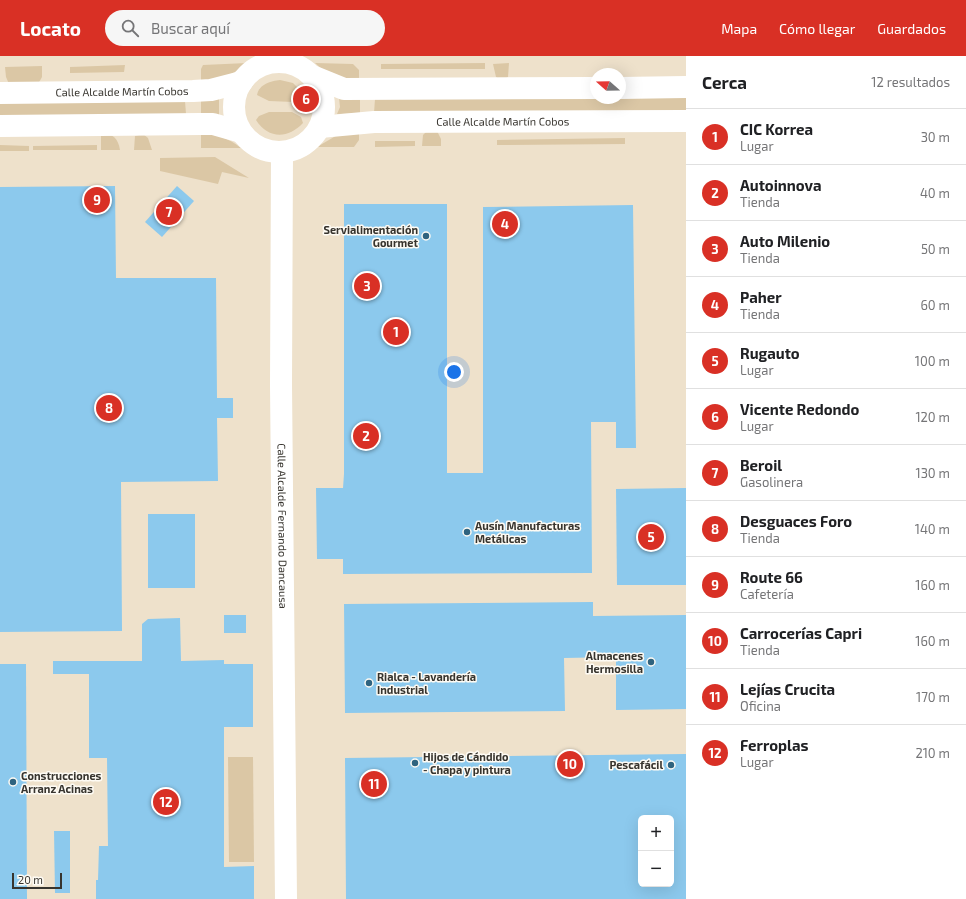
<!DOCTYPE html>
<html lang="es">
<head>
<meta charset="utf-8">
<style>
  :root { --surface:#fff; --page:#f6f6f6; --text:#202124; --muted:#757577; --line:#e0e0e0; --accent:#d93025 }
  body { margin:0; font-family:"Exo 2",sans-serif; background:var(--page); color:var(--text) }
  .controls { position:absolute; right:12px; bottom:12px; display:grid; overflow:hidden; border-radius:6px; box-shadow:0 4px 16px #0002 }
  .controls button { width:36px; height:36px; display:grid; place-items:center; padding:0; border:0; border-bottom:1px solid var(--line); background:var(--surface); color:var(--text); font:20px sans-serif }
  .compass { position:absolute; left:590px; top:12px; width:36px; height:36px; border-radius:50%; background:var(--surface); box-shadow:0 4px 16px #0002; rotate:290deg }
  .scale { position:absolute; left:12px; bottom:10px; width:50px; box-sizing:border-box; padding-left:4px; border:2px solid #37342e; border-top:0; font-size:11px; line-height:14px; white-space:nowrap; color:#37342e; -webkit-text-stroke:3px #fefbf4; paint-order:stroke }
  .you { position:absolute; left:454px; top:316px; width:14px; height:14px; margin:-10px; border:3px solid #fff; border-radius:50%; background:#1a73e8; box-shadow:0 0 0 6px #1a73e833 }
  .badge { display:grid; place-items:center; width:26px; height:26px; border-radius:50%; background:var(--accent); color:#fff; font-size:13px; font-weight:700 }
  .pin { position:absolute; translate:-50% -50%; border:2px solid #fff; box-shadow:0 1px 4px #0006 }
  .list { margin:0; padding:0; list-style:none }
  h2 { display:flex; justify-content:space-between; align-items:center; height:52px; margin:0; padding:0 16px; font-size:17px }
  h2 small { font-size:13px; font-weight:400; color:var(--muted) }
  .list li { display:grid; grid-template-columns:26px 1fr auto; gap:12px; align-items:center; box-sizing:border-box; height:56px; padding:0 16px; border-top:1px solid var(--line) }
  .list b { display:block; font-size:15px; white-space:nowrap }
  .list p { margin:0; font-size:13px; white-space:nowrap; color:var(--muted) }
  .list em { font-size:13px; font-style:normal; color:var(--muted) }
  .icon { flex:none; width:22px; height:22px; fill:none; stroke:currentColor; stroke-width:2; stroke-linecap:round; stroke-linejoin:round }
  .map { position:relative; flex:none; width:686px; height:843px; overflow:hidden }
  header { display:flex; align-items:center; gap:24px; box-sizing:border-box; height:56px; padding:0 20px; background:var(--accent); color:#fff }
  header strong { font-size:19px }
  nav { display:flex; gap:22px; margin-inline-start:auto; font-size:14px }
  .search { width:280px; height:36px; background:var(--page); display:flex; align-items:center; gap:10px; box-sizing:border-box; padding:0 14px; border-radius:22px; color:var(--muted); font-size:15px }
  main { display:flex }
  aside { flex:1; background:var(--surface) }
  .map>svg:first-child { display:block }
  .built { fill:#eee1cb; fill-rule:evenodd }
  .green { fill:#dbc7a5 }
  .building { fill:#8cc9ed; fill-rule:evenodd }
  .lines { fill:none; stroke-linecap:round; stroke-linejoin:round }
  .minor { stroke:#fff; stroke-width:22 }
  .major { stroke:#fff; stroke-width:22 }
  .poi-dot { fill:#2f637f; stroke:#fefbf4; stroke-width:1.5 }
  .labels { text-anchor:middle; stroke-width:3; stroke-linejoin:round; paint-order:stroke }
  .street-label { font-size:11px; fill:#37342e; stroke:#fefbf4 }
  .poi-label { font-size:11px; font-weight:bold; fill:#37342e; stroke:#fefbf4; text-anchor:start }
</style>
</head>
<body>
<header>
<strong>Locato</strong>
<div class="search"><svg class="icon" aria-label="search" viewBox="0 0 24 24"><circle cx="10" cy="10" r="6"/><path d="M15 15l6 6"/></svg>Buscar aquí</div>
<nav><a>Mapa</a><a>Cómo llegar</a><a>Guardados</a></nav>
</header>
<main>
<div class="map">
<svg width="686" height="843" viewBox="0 0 686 843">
  <rect width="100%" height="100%" fill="#f6eddd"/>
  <path class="built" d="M0 0H686V843H0ZM596 18H620V42H596ZM641 762H671V828H641Z"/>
  <g class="green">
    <path d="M247 7C235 20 217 22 201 26V13L203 9Z"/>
    <path d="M315 7 353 8 359 14V24C342 24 328 19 315 7Z"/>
    <path d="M485 7V13H381V8Z"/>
    <path d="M509 7 508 21 501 25 496 21 493 8Z"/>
    <path d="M125 9 124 16 70 17V11Z"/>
    <path d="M42 10V21L38 28H9L6 21 5 11Z"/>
    <path d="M280 24 293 27 303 37 293 46 269 45 257 39C259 28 271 25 280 24Z"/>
    <path d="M686 40V55L374 57 375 43Z"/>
    <path d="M339 42 360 43V57L337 58 340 51Z"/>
    <path d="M219 43V60L201 58V45Z"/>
    <path d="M185 45 186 58 0 60V46Z"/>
    <path d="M269 56H292L301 61 303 67C288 83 268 83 256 64L259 60Z"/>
    <path d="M359 75V84L354 91H317L339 78Z"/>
    <path d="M427 75H437L441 83V90H422L423 79Z"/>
    <path d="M101 76C113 78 118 82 120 94H101Z"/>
    <path d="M143 78 148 82 152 94H134L135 80Z"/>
    <path d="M201 78C217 78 228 82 241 92H201Z"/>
    <path d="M625 82V88L497 89V84Z"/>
    <path d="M375 85H415V90L375 91Z"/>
    <path d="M0 89 29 90V95H0Z"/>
    <path d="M97 89V94H33V90Z"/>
    <path d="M215 101 249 122 222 116 218 128 160 115V102Z"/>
    <path d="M228 701H253L254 806H229Z"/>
  </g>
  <g class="building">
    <path d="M115 130 116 222H216L217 342H233V362H217L218 425 121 426 122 575 0 576V131Z"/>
    <path d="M177 130 194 145 162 181 145 166Z"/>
    <path d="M344 148H447V417H483V151L633 149 636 392H616V366H591L592 517 343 518V503H317L316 432H343L344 418Z"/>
    <path d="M686 432V529H617L616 433Z"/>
    <rect x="148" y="458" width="47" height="74"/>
    <path d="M593 546V560L686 559V653L616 654V601L564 602 565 655 345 657 344 548Z"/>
    <rect x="224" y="559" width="22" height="18"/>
    <path d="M180 562 181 605 224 604V608H253V671H224V811L254 810V843H96V824H98L99 790H108L107 702H89V618H53V605H142V568L148 563Z"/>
    <path d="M0 608H26L27 843H0Z"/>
    <path d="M686 698V843H346L345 702ZM641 762H671V828H641Z"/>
    <path d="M54 775H70V837H55Z"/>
  </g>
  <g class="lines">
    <g class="minor">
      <path d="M282 0V5"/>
      <path id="s1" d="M282 97 281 329 286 843"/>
    </g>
    <g class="major">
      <circle cx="279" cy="51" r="45"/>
      <path d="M312 20 344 33 596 32"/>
      <path d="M620 32 686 31"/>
      <path id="s2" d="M0 37 193 35 211 34 242 26"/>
      <path d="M0 70 201 68H213L241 76"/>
      <path id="s3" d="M320 71 374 66 686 65"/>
    </g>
  </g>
  <g class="poi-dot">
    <circle cx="426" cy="180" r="4"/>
    <circle cx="467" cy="476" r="4"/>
    <circle cx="651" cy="606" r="4"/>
    <circle cx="369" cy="627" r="4"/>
    <circle cx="415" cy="707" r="4"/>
    <circle cx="671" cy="709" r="4"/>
    <circle cx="13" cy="726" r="4"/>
  </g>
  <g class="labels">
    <g class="street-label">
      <text dy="4" stroke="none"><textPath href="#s2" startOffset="122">Calle Alcalde Martín Cobos</textPath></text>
      <text dy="4" stroke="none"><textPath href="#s3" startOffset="183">Calle Alcalde Martín Cobos</textPath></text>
      <text dy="4" stroke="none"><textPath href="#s1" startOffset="373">Calle Alcalde Fernando Dancausa</textPath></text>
    </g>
    <g class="poi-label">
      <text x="418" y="178" text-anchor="end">Servialimentación<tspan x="418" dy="13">Gourmet</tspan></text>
      <text x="475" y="474">Ausín Manufacturas<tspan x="475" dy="13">Metálicas</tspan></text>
      <text x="643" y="604" text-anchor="end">Almacenes<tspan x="643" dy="13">Hermosilla</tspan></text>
      <text x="377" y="625">Rialca - Lavandería<tspan x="377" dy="13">Industrial</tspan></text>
      <text x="423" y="705">Hijos de Cándido<tspan x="423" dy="13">- Chapa y pintura</tspan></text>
      <text x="663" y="713" text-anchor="end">Pescafácil</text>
      <text x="21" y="724">Construcciones<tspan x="21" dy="13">Arranz Acinas</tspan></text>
    </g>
  </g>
</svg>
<div class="controls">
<button>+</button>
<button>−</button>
</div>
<svg class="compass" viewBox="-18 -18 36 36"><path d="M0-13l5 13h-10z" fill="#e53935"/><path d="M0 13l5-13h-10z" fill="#757577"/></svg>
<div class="scale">20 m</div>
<div class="you"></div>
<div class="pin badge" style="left:396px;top:276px">1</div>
<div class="pin badge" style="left:366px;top:380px">2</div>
<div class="pin badge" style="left:367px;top:230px">3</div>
<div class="pin badge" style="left:505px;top:168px">4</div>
<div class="pin badge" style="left:651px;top:481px">5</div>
<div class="pin badge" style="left:306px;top:43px">6</div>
<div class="pin badge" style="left:169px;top:156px">7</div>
<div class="pin badge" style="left:109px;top:352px">8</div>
<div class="pin badge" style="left:97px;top:144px">9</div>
<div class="pin badge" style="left:570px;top:708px">10</div>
<div class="pin badge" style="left:374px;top:728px">11</div>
<div class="pin badge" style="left:166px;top:746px">12</div>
</div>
<aside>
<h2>Cerca<small>12 resultados</small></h2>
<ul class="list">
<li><span class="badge">1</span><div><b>CIC Korrea</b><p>Lugar</p></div><em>30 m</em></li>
<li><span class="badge">2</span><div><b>Autoinnova</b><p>Tienda</p></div><em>40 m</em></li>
<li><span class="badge">3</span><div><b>Auto Milenio</b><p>Tienda</p></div><em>50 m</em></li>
<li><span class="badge">4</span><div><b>Paher</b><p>Tienda</p></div><em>60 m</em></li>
<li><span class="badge">5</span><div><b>Rugauto</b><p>Lugar</p></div><em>100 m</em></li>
<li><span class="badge">6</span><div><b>Vicente Redondo</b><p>Lugar</p></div><em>120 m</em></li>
<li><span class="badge">7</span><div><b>Beroil</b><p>Gasolinera</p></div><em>130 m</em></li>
<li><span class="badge">8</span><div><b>Desguaces Foro</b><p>Tienda</p></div><em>140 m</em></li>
<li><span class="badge">9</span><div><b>Route 66</b><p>Cafetería</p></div><em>160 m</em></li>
<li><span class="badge">10</span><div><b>Carrocerías Capri</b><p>Tienda</p></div><em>160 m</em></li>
<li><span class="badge">11</span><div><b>Lejías Crucita</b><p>Oficina</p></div><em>170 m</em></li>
<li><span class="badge">12</span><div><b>Ferroplas</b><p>Lugar</p></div><em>210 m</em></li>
</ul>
</aside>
</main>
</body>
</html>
